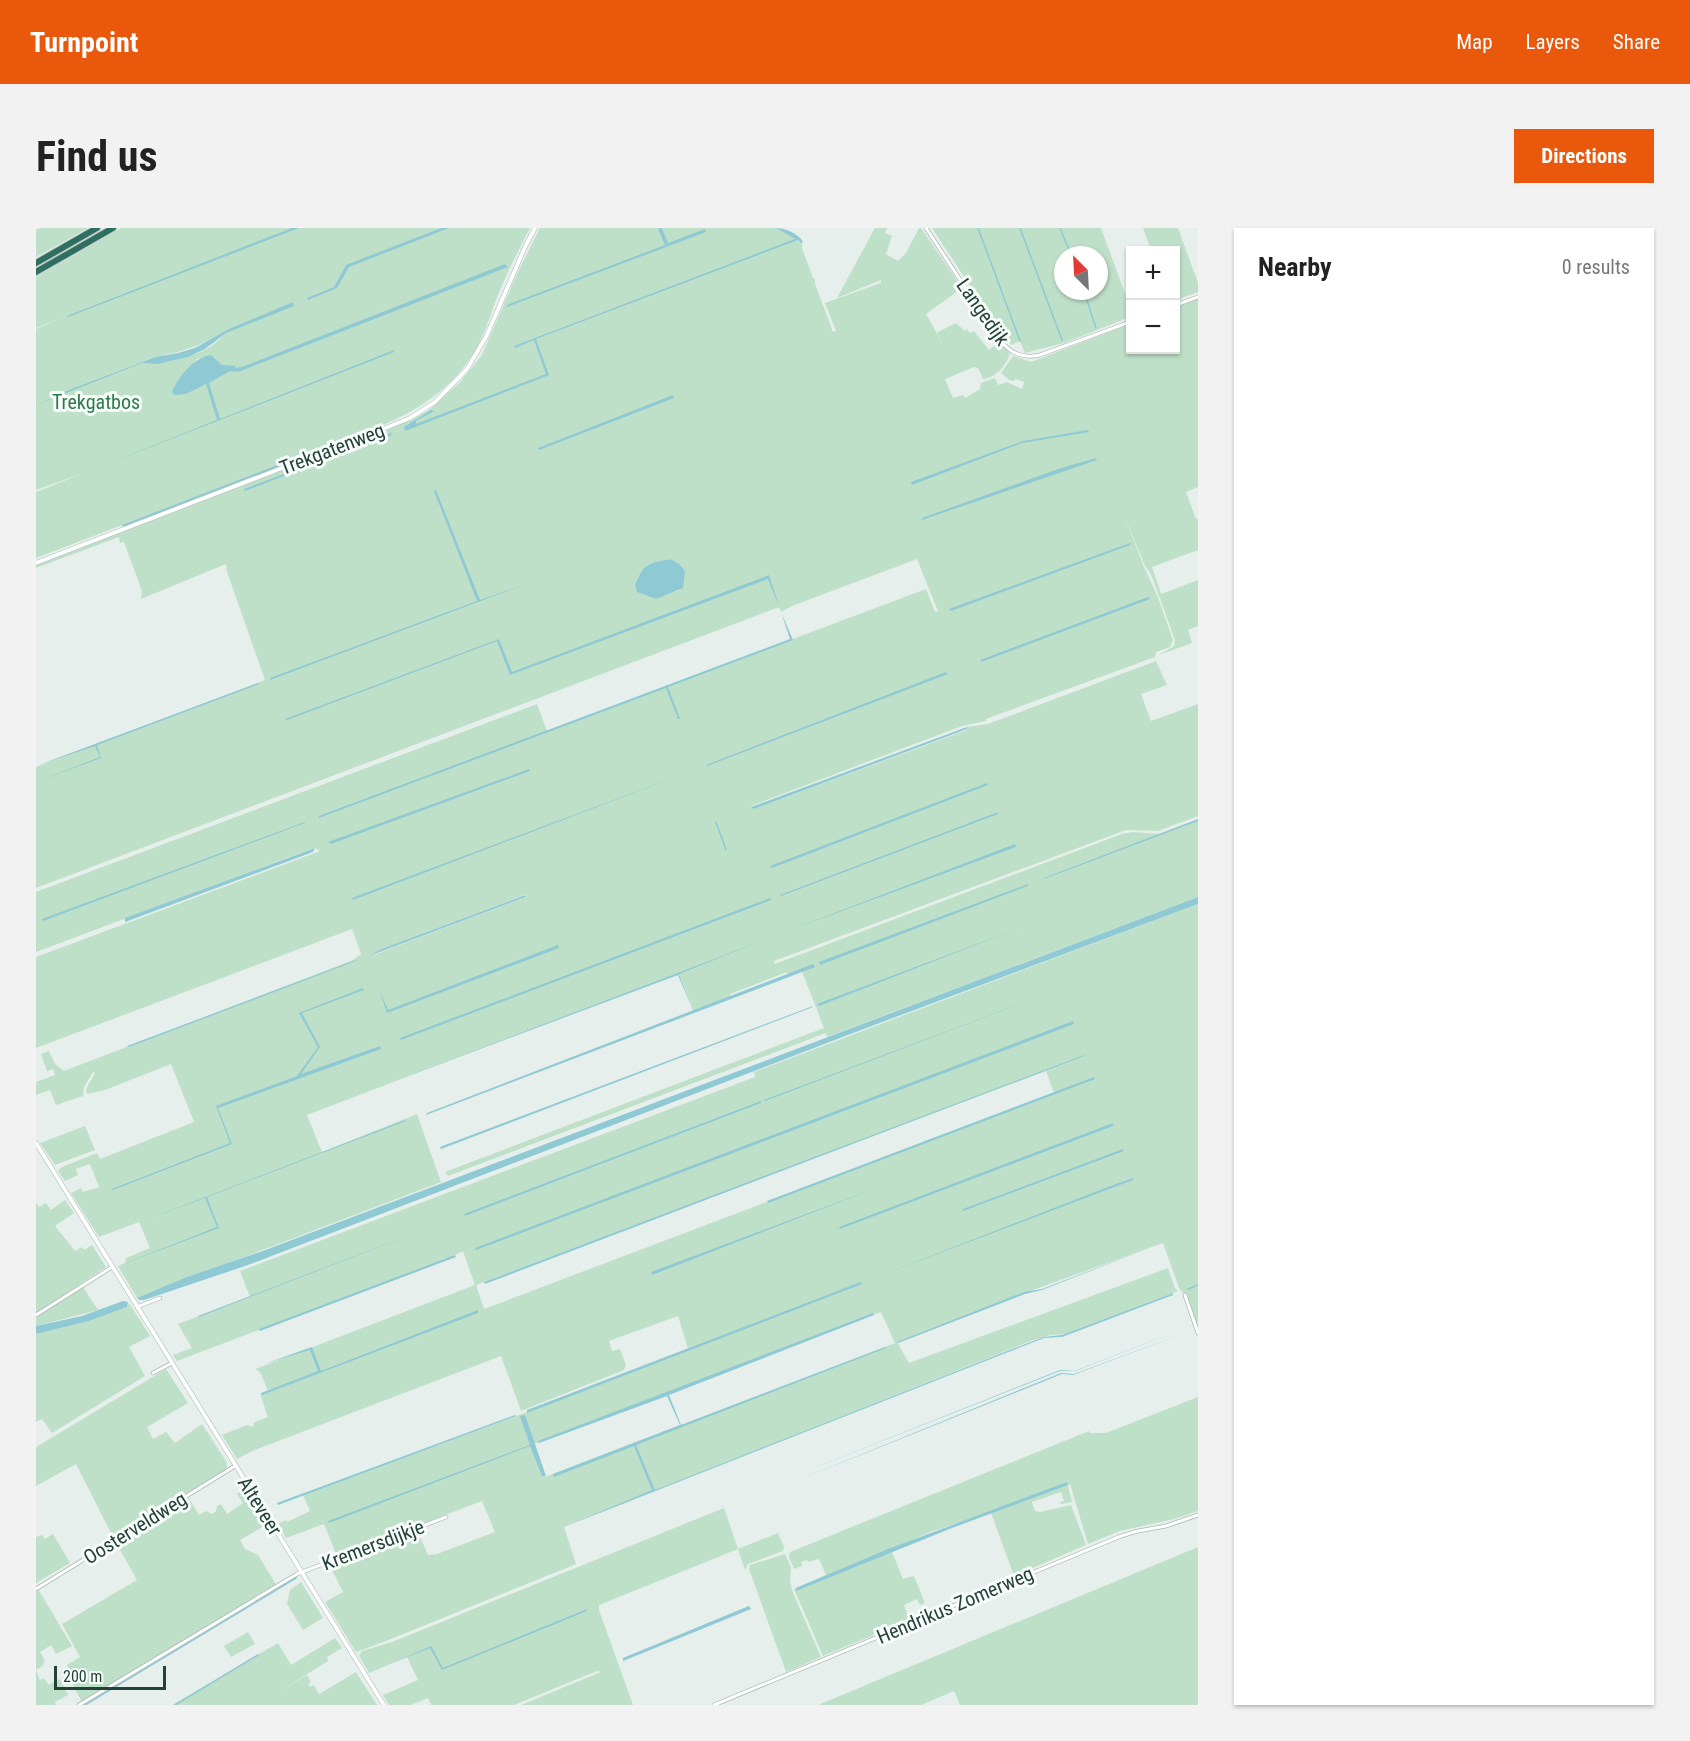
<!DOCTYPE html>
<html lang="en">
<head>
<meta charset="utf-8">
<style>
  :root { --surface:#fff; --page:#f2f2f2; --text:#222; --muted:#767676; --line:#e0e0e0; --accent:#ea580c }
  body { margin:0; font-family:"Roboto Condensed",sans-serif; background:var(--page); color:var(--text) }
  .controls { position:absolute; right:18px; top:18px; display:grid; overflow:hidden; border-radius:0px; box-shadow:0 2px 4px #0004 }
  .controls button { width:54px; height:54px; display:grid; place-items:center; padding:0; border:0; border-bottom:2px solid var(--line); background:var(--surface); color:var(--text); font:30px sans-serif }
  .compass { position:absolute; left:1018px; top:18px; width:54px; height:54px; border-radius:50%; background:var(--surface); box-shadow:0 2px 4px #0004; rotate:336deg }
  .scale { position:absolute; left:18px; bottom:15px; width:112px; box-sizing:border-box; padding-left:6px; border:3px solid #24423a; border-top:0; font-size:16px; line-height:21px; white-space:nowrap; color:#24423a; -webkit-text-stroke:4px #f7fbf9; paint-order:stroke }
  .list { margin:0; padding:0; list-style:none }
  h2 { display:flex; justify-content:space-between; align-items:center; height:78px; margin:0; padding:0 24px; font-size:26px }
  h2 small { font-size:20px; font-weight:400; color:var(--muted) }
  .map { position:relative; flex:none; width:1162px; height:1477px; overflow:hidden; border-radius:0px }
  header { display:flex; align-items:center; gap:36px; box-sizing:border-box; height:84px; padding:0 30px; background:var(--accent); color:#fff }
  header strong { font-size:28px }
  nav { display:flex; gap:33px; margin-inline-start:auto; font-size:21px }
  .intro { display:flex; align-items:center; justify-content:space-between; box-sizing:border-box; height:144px; padding:0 36px }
  h1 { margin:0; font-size:42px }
  .button { padding:15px 27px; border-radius:0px; background:var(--accent); color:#fff; font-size:21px; font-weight:700 }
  main { display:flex; gap:36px; padding:0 36px }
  aside { flex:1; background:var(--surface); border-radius:0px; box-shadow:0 2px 4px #0004 }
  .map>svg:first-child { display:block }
  .green { fill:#bfe0c8; fill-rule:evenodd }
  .water { fill:#8ec9d4 }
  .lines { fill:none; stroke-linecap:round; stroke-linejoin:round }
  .stream { stroke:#8ec9d4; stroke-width:1.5 }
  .minor-casing { stroke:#a8b8b2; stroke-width:4.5 }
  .tertiary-casing { stroke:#a8b8b2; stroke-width:5 }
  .motorway-casing { stroke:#c2cac8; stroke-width:8 }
  .minor { stroke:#fff; stroke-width:3 }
  .tertiary { stroke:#fff; stroke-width:4 }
  .motorway { stroke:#2f6f62; stroke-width:6 }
  .labels { text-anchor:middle; stroke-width:6; stroke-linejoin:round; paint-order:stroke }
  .street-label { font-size:20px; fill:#24423a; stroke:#f7fbf9 }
  .park-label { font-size:20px; fill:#2d7a4b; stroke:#f7fbf9 }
</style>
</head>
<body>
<header>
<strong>Turnpoint</strong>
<nav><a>Map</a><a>Layers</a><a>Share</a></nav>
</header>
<div class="intro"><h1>Find us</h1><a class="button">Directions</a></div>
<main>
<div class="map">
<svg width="1162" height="1477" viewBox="0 0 1162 1477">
  <rect width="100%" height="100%" fill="#e6efeb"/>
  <g class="green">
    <path d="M5 0H52L0 29V2Z"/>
    <path d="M85 0H494C483 21 473 41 464 62 457 78 453 94 446 109 425 155 385 182 340 200L0 330V264L48 245 0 262V101L26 90 0 100V49ZM190 104C174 126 147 130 122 136L127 127C150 124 169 114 190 104ZM162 130 186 137 193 143 168 157H139Z"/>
    <path d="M504 0H740L766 15V20L777 50 779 51V56L797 104 800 103 789 75 845 55V52L801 70 839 0H851L849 5 856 8 850 26 862 33 857 38 870 25 883 0H885L926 60 890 86 907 116 900 105 920 95 929 103 931 101 934 105 938 103 953 122 963 114 974 126C969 138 960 150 947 151L942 140 938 139 909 151 917 170 927 167 929 170 944 161 945 155 959 150 962 157 971 154 986 161 988 154 979 151 978 153 973 152 965 145 977 128 995 134 1094 96V122H1140V79L1162 71V259L1150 264 1160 291H1162V322L1116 339 1125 366 1162 352V398L1152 402 1156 415 1123 427 1138 418 1139 412 1115 346 1109 338 1088 287 1108 339 1121 367 1137 412 1134 419 1120 424 1119 429 950 491V493L926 498 715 578 718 581 931 502V499L952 496 1120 433 1131 457 1105 466 1115 493 1162 476V588L1122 603 1090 602 738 733 739 736 1086 606 1096 604 1124 606 1162 592V669L791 809 790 805 412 948 409 944 788 800 765 741 752 746 751 744 694 766 695 769 657 783 643 745 271 887 286 924 381 886 405 954 101 1070 82 1038 89 1035 90 1030 114 1020 103 994 63 1009 35 965 45 960 47 964 63 959 54 936 40 941 42 947 29 953 22 943 26 939 61 925 64 931 158 894 135 836 69 862 51 866 50 861 59 845 57 844 48 859 47 868 20 877 14 862 0 867V854L19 847 17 841 11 843 5 826 13 823 19 836 28 843 317 732 325 726 316 701 0 820V729L284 623 279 620 253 629 0 724V664L501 476 511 503 890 361 899 384 902 383 881 331 756 378 745 384 743 379 0 660V539L229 452 191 344 190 336 105 371 106 363 88 314 84 315 83 309 0 340V337L375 192 393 182 424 154 446 127 481 46ZM635 331 643 363 634 364 620 371 602 364 599 357C607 336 612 335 635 331ZM490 666 489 669 335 728 346 722Z"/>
    <path d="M896 0H1065L1094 79V89L1028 115 989 125 984 113 975 117 967 108ZM1027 27H1063V63H1027Z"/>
    <path d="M1107 0H1142L1162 55V64L1140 72V22H1115Z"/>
    <path d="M1162 676V1096H1160L1150 1068 1143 1060 1127 1015 997 1062 862 1115 861 1114 873 1135 1132 1040 1139 1060 1142 1063 1029 1106 1014 1107 997 1112 528 1299 540 1336 350 1413 320 1424 289 1374 307 1364 293 1336 381 1302 392 1327 401 1326 459 1304 446 1273 301 1328 288 1296 250 1310 241 1296 250 1292 251 1294 274 1283 267 1267 491 1184 652 1121 642 1088 573 1113 576 1123 584 1121 590 1137 588 1142 485 1183 465 1128 216 1223 201 1231 186 1207 211 1197 216 1199 219 1194 232 1189 224 1166 232 1163 224 1144 219 1141 439 1057 427 1023 413 1030 141 1133 137 1127 156 1120 142 1096 214 1069 204 1043 719 849 718 844ZM1010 843 1018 865 448 1081 440 1057ZM845 1084 859 1115 509 1249 498 1216Z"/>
    <path d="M49 898 59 922 19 937 4 915Z"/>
    <path d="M29 972 38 985 19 998 39 1023 46 1019 48 1022 56 1017 70 1039 0 1085V975L3 979 10 975 15 982Z"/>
    <path d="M47 1059 62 1082 0 1098V1089Z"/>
    <path d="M93 1075 114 1108 93 1119 109 1148 16 1205 6 1191 0 1194V1106L53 1093 91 1079Z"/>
    <path d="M130 1141 152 1175 111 1199 117 1211 130 1204 139 1215 166 1196 190 1233 191 1238 190 1242 77 1309 40 1236 0 1258V1219Z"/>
    <path d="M1162 1169V1283L1138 1291 1084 1303 1052 1316 1034 1256 1032 1258 1036 1274 1025 1276 1024 1274 1028 1273 1025 1264 996 1274 999 1283 1004 1284 1035 1277 1050 1317 978 1348 955 1285C922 1295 884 1304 856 1324L867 1351 878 1348 889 1375 884 1377 881 1371 868 1377 874 1392 787 1428 758 1361 790 1347 783 1331 773 1334 771 1332 765 1334 766 1338 758 1341 753 1329 754 1324 1053 1203 1054 1205H1070Z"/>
    <path d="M208 1261 230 1297 204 1312 209 1321 222 1327 241 1358 46 1474 32 1448 33 1442 31 1437 44 1429 26 1396 101 1352 79 1313 152 1269 163 1287 170 1283 176 1286 180 1283 181 1278 185 1276 191 1286 207 1275 201 1266Z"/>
    <path d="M688 1280 702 1321 742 1305 748 1319 747 1323 712 1336 709 1342 702 1321 563 1377V1382L597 1477H485L565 1444 561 1443 478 1477H395L392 1470 375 1477H353L347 1467 382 1452 371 1429 333 1445 323 1428 326 1423 356 1414Z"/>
    <path d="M17 1306 34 1335 0 1355V1309L6 1307 9 1311Z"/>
    <path d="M1162 1319V1477H924L918 1463 885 1477H782Z"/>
    <path d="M749 1326 755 1340 754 1354 757 1365 785 1429 750 1444 713 1341 714 1337Z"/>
    <path d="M265 1354 287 1390 267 1402 251 1376 254 1362Z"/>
    <path d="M2 1361 36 1418 20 1426 15 1417 4 1424 9 1433 7 1435 8 1437 0 1442 4 1452 8 1450 13 1457 24 1451 32 1467 19 1474 20 1477H0V1362Z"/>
    <path d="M212 1404 219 1416 195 1429 188 1418Z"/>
    <path d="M299 1410 306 1420 291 1429 292 1433 241 1465 271 1447 275 1454 272 1456 274 1459 278 1457 283 1466 320 1444 341 1477H136L242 1415 255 1437Z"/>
  </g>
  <g class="water">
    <path d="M256 0H263L32 89 31 88Z"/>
    <path d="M405 0H413L313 39 301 60 272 72 271 70 298 59 310 37Z"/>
    <path d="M624 0H626L632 15 669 1 670 4 471 79V77L629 17 622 1Z"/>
    <path d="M740 0C749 0 763 6 767 14L765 15 762 12 500 111 513 147 369 203 368 199 395 182 398 183 380 193V196L510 146 498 112 479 120 478 118 759 11Z"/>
    <path d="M469 36 472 39 202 144 194 143 173 155 184 191 358 122V124L66 238 181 192 170 156 150 166 138 167 136 164C143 148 157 130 175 127L186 137 200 138 199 140 206 139Z"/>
    <path d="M257 74 258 78 190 105 169 121 152 129 122 136 106 135 0 177 33 162 120 129 142 125 159 120 193 101Z"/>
    <path d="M637 167 638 170 503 222 502 220Z"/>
    <path d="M1052 202 1053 204 986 215 876 257 875 254 987 213Z"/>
    <path d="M355 205 356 207 209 263 208 261Z"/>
    <path d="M267 227 268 229 87 299 86 297Z"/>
    <path d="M1060 230 1061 232 886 292V290L1022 241Z"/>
    <path d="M400 262 444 372 493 355 234 452V450L441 373 398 263Z"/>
    <path d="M1094 315V317L915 383 913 381Z"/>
    <path d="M634 331 643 336 649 343 647 360 620 371 601 364 599 357C607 336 612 335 634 331Z"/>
    <path d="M733 347 744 381 732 351 474 447 461 413 251 492 249 491 463 411 476 444Z"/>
    <path d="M1112 369 1114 371 945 434 944 432Z"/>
    <path d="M745 384 757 412 632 459 644 491H642L630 460 283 590V588L754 411Z"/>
    <path d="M910 444 912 446 671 538 670 537Z"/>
    <path d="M222 455 223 456 61 517 65 530 0 554 64 529 59 518 0 538Z"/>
    <path d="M931 499V501L718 581 715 579Z"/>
    <path d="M493 541 494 543 295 616 292 614Z"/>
    <path d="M650 545 317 672 316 670Z"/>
    <path d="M951 555 952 557 736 640 734 638Z"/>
    <path d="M962 584V586L745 668 744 667Z"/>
    <path d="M1162 591V593L1008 651V650Z"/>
    <path d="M269 594V595L7 693 6 691Z"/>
    <path d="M979 616 980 619 738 708 643 746 655 778 642 747 372 848Z"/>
    <path d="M279 620 277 624 89 694V690Z"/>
    <path d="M992 656V658L784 737 783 734Z"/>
    <path d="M489 667V669L333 728 346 721Z"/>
    <path d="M1162 669V676L817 805 212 1037 108 1072H103L101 1070 151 1049 224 1024Z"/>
    <path d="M734 670 735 672 365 812 364 810Z"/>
    <path d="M999 694 783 778 781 776Z"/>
    <path d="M522 717 523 720 351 785 343 761 352 782Z"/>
    <path d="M320 732V733L93 819 91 818Z"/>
    <path d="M777 736 779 739 390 887 391 885Z"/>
    <path d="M327 760 328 762 266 785 284 819 265 846 344 818 345 821 182 880 196 916 77 962 76 961 194 915 180 878 261 848 282 819 263 785Z"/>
    <path d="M1026 760 729 873 728 872Z"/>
    <path d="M777 778V779L405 921 404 919Z"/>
    <path d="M1037 793 1038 796 440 1022 439 1020Z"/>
    <path d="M1048 827V828L449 1056 448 1054Z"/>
    <path d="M1058 849 1059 851 732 975 731 973Z"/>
    <path d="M725 873V875L429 988 428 986Z"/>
    <path d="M369 892 370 893 171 969 183 1000 82 1038 181 999 169 970 107 993Z"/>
    <path d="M1077 895V898L804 1001 803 999Z"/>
    <path d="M1087 921 1088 923 927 983V981Z"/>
    <path d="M1097 950V952L840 1049 1077 957Z"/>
    <path d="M840 960 616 1047 615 1044Z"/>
    <path d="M407 994 163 1089 162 1088Z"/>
    <path d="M1118 1018 1006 1062 989 1066 862 1115 861 1114 988 1064 1006 1061Z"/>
    <path d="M419 1027 420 1029 224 1103 223 1101Z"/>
    <path d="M825 1054 826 1056 491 1185V1182Z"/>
    <path d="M1137 1065V1067L1026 1109 1008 1110 533 1297 616 1262 598 1218 518 1249 517 1246 644 1197 631 1168 503 1215 502 1213 837 1085 838 1087 633 1167 645 1197 849 1119 850 1120 600 1217 619 1262 1007 1109 1026 1107Z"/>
    <path d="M87 1073 92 1074 91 1079 53 1093 0 1106V1098L46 1088Z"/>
    <path d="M442 1082V1085L226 1167 225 1165 282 1143 274 1122 228 1136 276 1119 285 1143Z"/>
    <path d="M1152 1099 1038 1143H1024L755 1249 1024 1142 1039 1143Z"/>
    <path d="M1154 1103 1037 1147 1026 1146 755 1255 1025 1145 1038 1146Z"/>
    <path d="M479 1187 480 1188 242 1277 241 1275Z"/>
    <path d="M489 1187 510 1248H506L494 1218 293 1295 292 1293 494 1217 484 1188Z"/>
    <path d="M1031 1254 1032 1257 916 1300 760 1363V1360L852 1321Z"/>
    <path d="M713 1378 715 1381 587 1433V1430Z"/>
    <path d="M551 1381V1383L406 1442 394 1420 359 1434 395 1418 407 1440Z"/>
  </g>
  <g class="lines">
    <g class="stream">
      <path d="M942 0 984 113"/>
      <path d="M984 0 1026 112"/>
      <path d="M1024 0 1035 27"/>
      <path d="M1048 63 1060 100"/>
      <path d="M680 594 690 622"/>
      <path d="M1152 1061 1162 1057"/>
      <path d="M49 1477 260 1350"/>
      <path d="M139 1477 222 1427"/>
    </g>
    <g class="minor-casing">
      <g id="minor">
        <path d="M890 0 963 111C974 125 986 131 1004 127L1094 94"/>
        <path d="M1140 77 1162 69"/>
        <path d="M1149 1067 1162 1105"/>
        <path d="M101 1079 124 1070"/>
        <path d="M0 1087 76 1039"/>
        <path d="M117 1145 136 1135"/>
        <path d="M0 1361 199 1238"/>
        <path d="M43 1477 261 1346 410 1289"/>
        <path d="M678 1477 1085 1308 1102 1303 1130 1298 1162 1287"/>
      </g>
    </g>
    <g class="tertiary-casing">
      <g id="tertiary">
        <path d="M0 335 352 199 374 190 399 174 431 141 450 109 489 19 499 0"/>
        <path d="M0 915 348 1477"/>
      </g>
    </g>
    <g class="motorway-casing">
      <g id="motorway">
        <path d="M0 35 61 0"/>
        <path d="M0 44 77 0"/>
      </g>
    </g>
    <use href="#minor" class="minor"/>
    <use href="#tertiary" class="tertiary"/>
    <use href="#motorway" class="motorway"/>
  </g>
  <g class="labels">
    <g class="street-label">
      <text transform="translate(947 84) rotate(55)" y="7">Langedijk</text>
      <text transform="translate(296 221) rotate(-21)" y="7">Trekgatenweg</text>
      <text transform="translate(224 1278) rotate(58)" y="7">Alteveer</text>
      <text transform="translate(99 1300) rotate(-32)" y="7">Oosterveldweg</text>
      <text transform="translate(337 1317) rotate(-21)" y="7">Kremersdijkje</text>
      <text transform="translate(919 1377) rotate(-23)" y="7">Hendrikus Zomerweg</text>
    </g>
    <g class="park-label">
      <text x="60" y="181">Trekgatbos</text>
    </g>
  </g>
</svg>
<div class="controls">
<button>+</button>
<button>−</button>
</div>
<svg class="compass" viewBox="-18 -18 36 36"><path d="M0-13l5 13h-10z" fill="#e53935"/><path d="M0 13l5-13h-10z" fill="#767676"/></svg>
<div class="scale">200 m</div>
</div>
<aside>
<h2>Nearby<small>0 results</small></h2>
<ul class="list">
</ul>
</aside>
</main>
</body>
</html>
